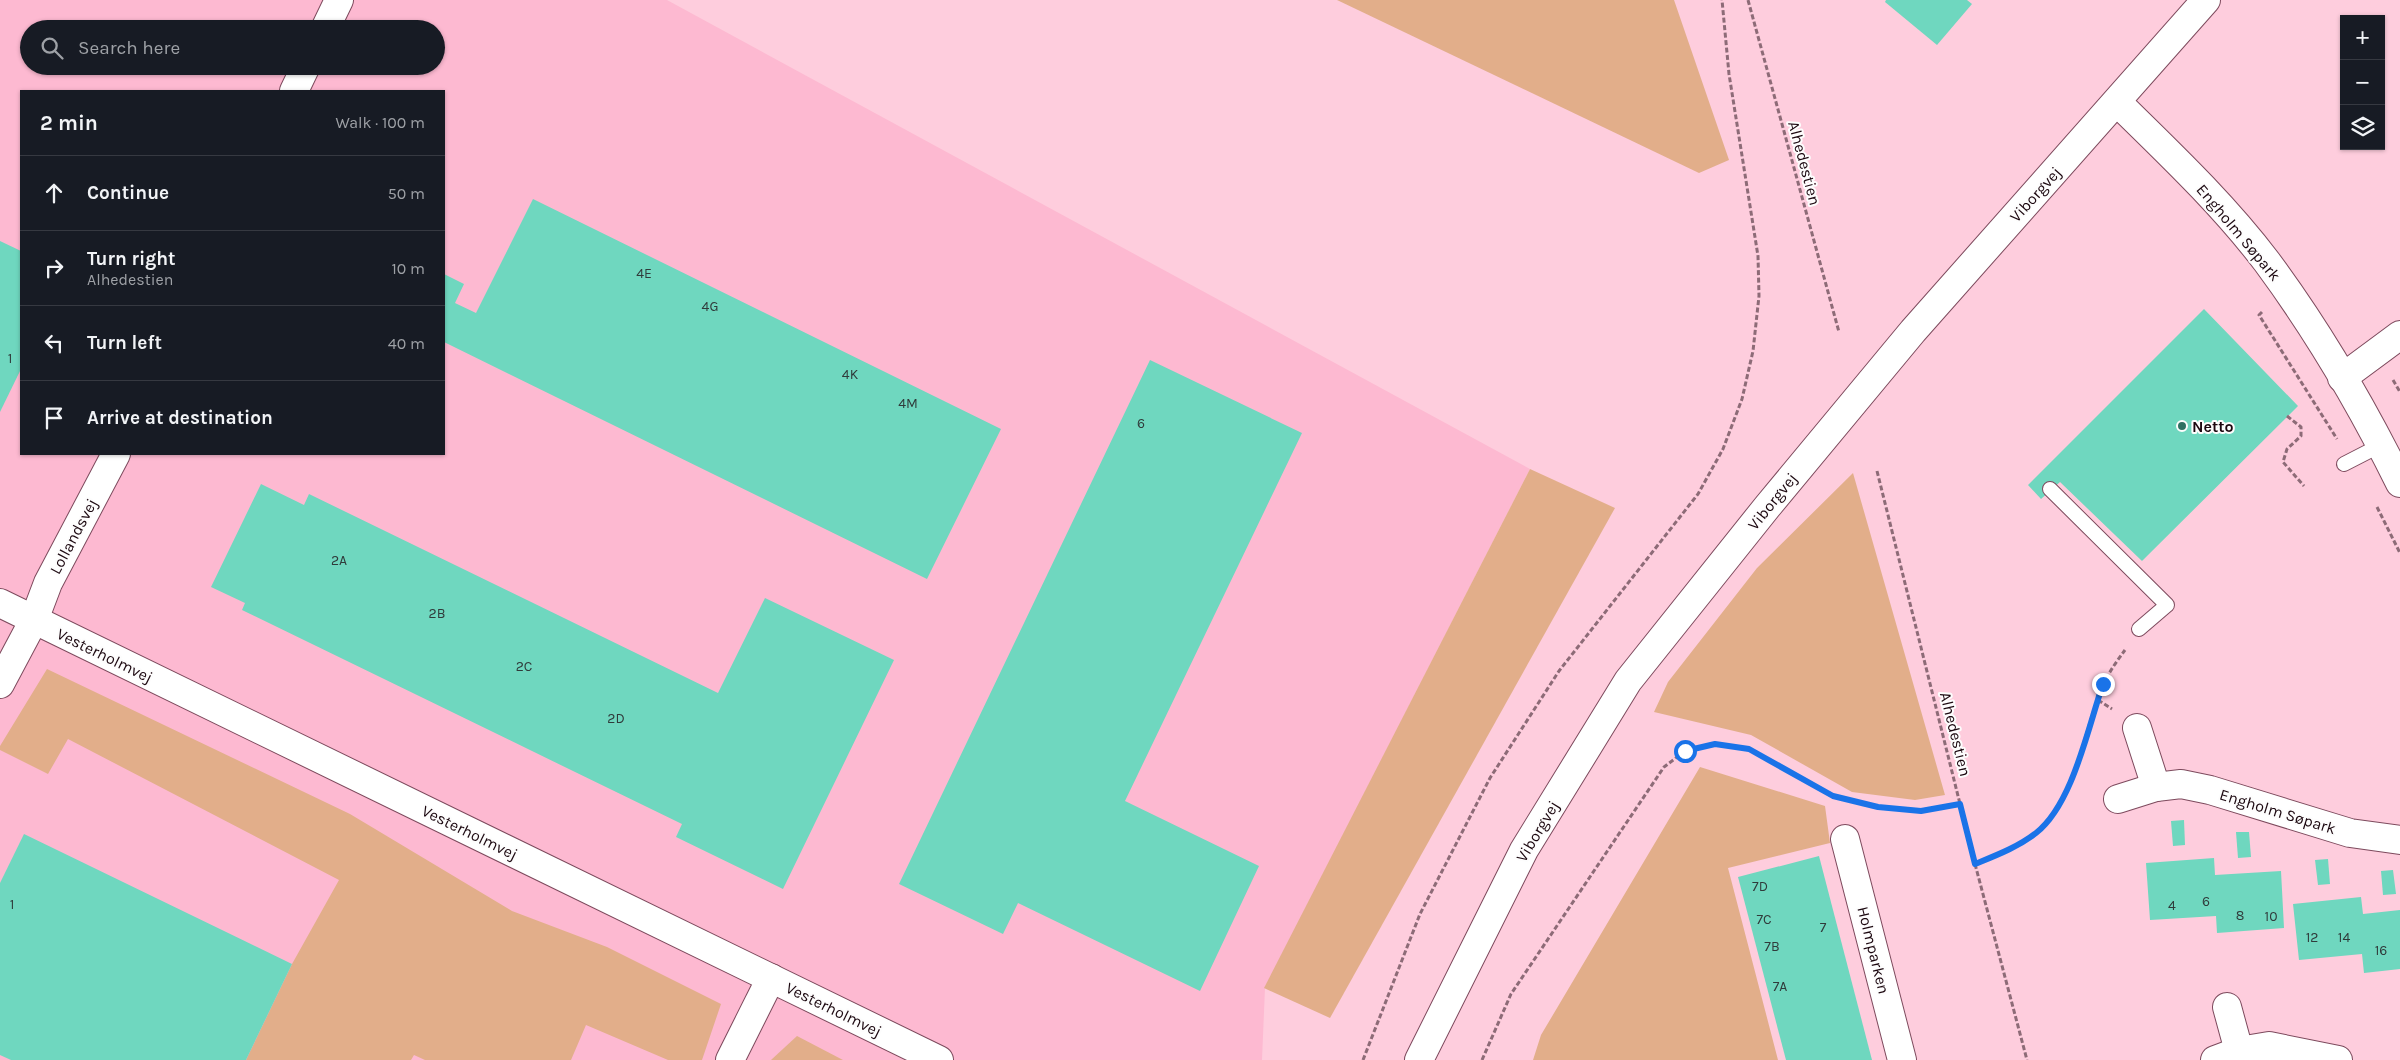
<!DOCTYPE html>
<html lang="en">
<head>
<meta charset="utf-8">
<style>
  :root { --surface:#171b24; --page:#20242c; --text:#f1f3f6; --muted:#9ea1a6; --line:#363941 }
  body { margin:0; font-family:Karla,sans-serif; background:var(--page); color:var(--text) }
  .controls { position:absolute; right:15px; top:15px; display:grid; overflow:hidden; border-radius:0px; box-shadow:0 1px 4px #0004 }
  .controls button { width:45px; height:45px; display:grid; place-items:center; padding:0; border:0; border-bottom:1px solid var(--line); background:var(--surface); color:var(--text); font:25px sans-serif }
  .stop { position:absolute; width:15px; height:15px; margin:-11px; border:4px solid #1a73e8; border-radius:50%; background:#fff }
  .stop.end { background:#1a73e8; border-color:#fff; box-shadow:0 1px 5px #0008 }
  .list { margin:0; padding:0; list-style:none }
  h2 { display:flex; justify-content:space-between; align-items:center; height:65px; margin:0; padding:0 20px; font-size:21px }
  h2 small { font-size:16px; font-weight:400; color:var(--muted) }
  .list li { display:grid; grid-template-columns:32px 1fr auto; gap:15px; align-items:center; box-sizing:border-box; height:75px; padding:0 20px; border-top:1px solid var(--line) }
  .list b { display:block; font-size:19px; white-space:nowrap }
  .list p { margin:0; font-size:16px; white-space:nowrap; color:var(--muted) }
  .list em { font-size:16px; font-style:normal; color:var(--muted) }
  .icon { flex:none; width:28px; height:28px; fill:none; stroke:currentColor; stroke-width:2; stroke-linecap:round; stroke-linejoin:round }
  .map { position:relative; flex:none; width:2400px; height:1060px; overflow:hidden }
  .search { position:absolute; background:var(--surface); box-shadow:0 1px 4px #0004; left:20px; top:20px; width:425px; height:55px; display:flex; align-items:center; gap:12px; box-sizing:border-box; padding:0 18px; border-radius:28px; color:var(--muted); font-size:19px }
  .panel { position:absolute; background:var(--surface); box-shadow:0 1px 4px #0004; left:20px; top:90px; width:425px; height:365px; border-radius:0px }
  .map>svg:first-child { display:block }
  .built { fill:#fdb9d1; fill-rule:evenodd }
  .green { fill:#e2ae8a }
  .building { fill:#6fd7bf }
  .lines { fill:none; stroke-linecap:round; stroke-linejoin:round }
  .lane-casing { stroke:#7d4a5d; stroke-width:16 }
  .street-casing { stroke:#7d4a5d; stroke-width:30 }
  .secondary-casing { stroke:#7d4a5d; stroke-width:30 }
  .path { stroke:#8d6b77; stroke-width:3; stroke-dasharray:5 2.5; stroke-linecap:butt }
  .lane { stroke:#fff; stroke-width:14 }
  .street { stroke:#fff; stroke-width:28 }
  .secondary { stroke:#fff; stroke-width:28 }
  .route { stroke:#1a73e8; stroke-width:6 }
  .poi-dot { fill:#2e7162; stroke:#fdfdfd; stroke-width:2 }
  .labels { text-anchor:middle; stroke-width:4; stroke-linejoin:round; paint-order:stroke }
  .number-label { font-size:14px; fill:#303b3b }
  .street-label { font-size:16px; fill:#1b070f; stroke:#fdfdfd }
  .poi-label { font-size:16px; font-weight:bold; fill:#1b070f; stroke:#fdfdfd; text-anchor:start }
</style>
</head>
<body>
<div class="map">
<svg width="2400" height="1060" viewBox="0 0 2400 1060">
  <rect width="100%" height="100%" fill="#fecddd"/>
  <path class="built" d="M0 0H667L1530 469 1265 988 1262 1060H0ZM29 29H436V66H29ZM21 91H444V454H21Z"/>
  <g class="green">
    <path d="M1337 0H1674L1729 160 1699 173Z"/>
    <path d="M1530 469 1615 508 1330 1018 1264 988Z"/>
    <path d="M1853 473 1945 795 1915 800 1852 792 1751 735 1654 712 1668 682 1757 568Z"/>
    <path d="M47 669 350 814 512 911 607 947 721 1004 702 1060H668L586 1025 571 1060H425L414 1055 411 1060H246L292 964 339 880 68 739 48 774 0 750V746Z"/>
    <path d="M1700 767 1825 806 1830 843 1728 868 1778 1060H1533L1541 1035Z"/>
    <path d="M797 1036 843 1060H771Z"/>
  </g>
  <g class="building">
    <path d="M1886 0H1967L1972 4 1937 45 1885 2Z"/>
    <path d="M533 199 1001 429 927 579 444 342V274L464 284 455 303 476 313Z"/>
    <path d="M0 241 21 251V369L0 412Z"/>
    <path d="M2204 309 2298 406 2142 561 2060 482 2041 499 2028 485Z"/>
    <path d="M1150 360 1302 433 1125 801 1259 866 1200 991 1018 903 1003 934 899 884Z"/>
    <path d="M261 484 304 505 309 494 718 693 765 598 894 660 783 889 676 837 682 824 242 610 245 603 211 587Z"/>
    <path d="M2184 820 2185 845 2173 846 2171 821Z"/>
    <path d="M2236 832H2249L2251 857 2238 858Z"/>
    <path d="M24 834 292 964 246 1060H11L0 1055V883Z"/>
    <path d="M1819 856 1872 1060H1786L1738 877Z"/>
    <path d="M2214 858 2215 875 2281 871 2284 928 2217 933 2216 916 2150 920 2146 863Z"/>
    <path d="M2328 859 2330 884 2318 885 2315 860Z"/>
    <path d="M2393 870 2396 894 2383 895 2381 871Z"/>
    <path d="M2361 897 2363 914 2400 910V969L2364 973 2362 954 2299 960 2293 904Z"/>
  </g>
  <g class="lines">
    <g class="lane-casing">
      <g id="lane">
        <path d="M2344 464 2381 445"/>
        <path d="M2050 489 2167 605 2139 629"/>
      </g>
    </g>
    <g class="street-casing">
      <g id="street">
        <path d="M325 29 339 0"/>
        <path d="M294 91 306 66"/>
        <path d="M2117 102C2169 153 2223 204 2267 262 2318 331 2362 406 2400 483"/>
        <path d="M2342 378 2400 335"/>
        <path d="M0 684 34 620 48 583 116 454"/>
        <path d="M2137 728 2156 787"/>
        <path d="M2118 799 2156 787 2181 784 2210 790 2350 833 2400 840"/>
        <path d="M1845 839 1902 1060"/>
        <path d="M2227 1007 2239 1051"/>
        <path d="M730 1060 771 978"/>
        <path d="M2215 1060 2239 1051 2269 1046 2338 1060"/>
      </g>
    </g>
    <g class="secondary-casing">
      <g id="secondary">
        <path d="M0 603 939 1060"/>
        <path d="M1419 1060 1524 850 1628 681 1767 507 1913 331 2206 0"/>
      </g>
    </g>
    <g class="path">
      <path d="M1748 0 1839 332"/>
      <path d="M2262 312 2259 315 2337 439"/>
      <path d="M2393 380 2400 392"/>
      <path d="M2287 416 2301 427V436L2287 449 2283 462 2304 486"/>
      <path d="M1877 471 1975 864 2027 1060"/>
      <path d="M2377 507 2400 553"/>
      <path d="M2098 700 2112 709"/>
      <path d="M1975 864C1996 855 2022 847 2039 831 2078 791 2082 735 2103 686 2108 673 2117 661 2125 650"/>
      <path d="M1363 1060 1420 914 1490 778 1559 671 1698 494 1723 449 1742 399 1753 351 1759 296 1758 256 1729 74 1722 0"/>
      <path d="M1482 1060 1511 994 1664 767 1685 751 1715 744 1749 749 1833 796 1878 807 1921 811 1960 804"/>
    </g>
    <use href="#lane" class="lane"/>
    <use href="#street" class="street"/>
    <use href="#secondary" class="secondary"/>
  </g>
  <g class="lines">
    <path class="route" d="M1685 751 1715 744 1749 749 1833 796 1878 807 1921 811 1960 804 1975 864C1997 855 2018 847 2036 833 2073 804 2088 727 2103 684"/>
  </g>
  <circle class="poi-dot" cx="2182" cy="426" r="5"/>
  <g class="labels">
    <g class="number-label">
      <text x="644" y="278">4E</text>
      <text x="710" y="311">4G</text>
      <text x="10" y="363">1</text>
      <text x="850" y="379">4K</text>
      <text x="908" y="408">4M</text>
      <text x="1141" y="428">6</text>
      <text x="339" y="565">2A</text>
      <text x="437" y="618">2B</text>
      <text x="524" y="671">2C</text>
      <text x="616" y="723">2D</text>
      <text x="1760" y="891">7D</text>
      <text x="2206" y="906">6</text>
      <text x="12" y="909">1</text>
      <text x="2172" y="910">4</text>
      <text x="2240" y="920">8</text>
      <text x="2271" y="921">10</text>
      <text x="1764" y="924">7C</text>
      <text x="1823" y="932">7</text>
      <text x="2312" y="942">12</text>
      <text x="2344" y="942">14</text>
      <text x="1772" y="951">7B</text>
      <text x="2381" y="955">16</text>
      <text x="1780" y="991">7A</text>
    </g>
    <g class="street-label">
      <text transform="translate(1805 163) rotate(75)" y="6">Alhedestien</text>
      <text transform="translate(2035 194) rotate(-48)" y="6">Viborgvej</text>
      <text transform="translate(2239 232) rotate(50)" y="6">Engholm Søpark</text>
      <text transform="translate(1772 501) rotate(-51)" y="6">Viborgvej</text>
      <text transform="translate(73 536) rotate(-62)" y="6">Lollandsvej</text>
      <text transform="translate(105 655) rotate(26)" y="6">Vesterholmvej</text>
      <text transform="translate(1956 734) rotate(76)" y="6">Alhedestien</text>
      <text transform="translate(2278 811) rotate(17)" y="6">Engholm Søpark</text>
      <text transform="translate(1537 831) rotate(-59)" y="6">Viborgvej</text>
      <text transform="translate(470 832) rotate(26)" y="6">Vesterholmvej</text>
      <text transform="translate(1874 950) rotate(76)" y="6">Holmparken</text>
      <text transform="translate(834 1009) rotate(26)" y="6">Vesterholmvej</text>
    </g>
    <g class="poi-label">
      <text x="2192" y="432">Netto</text>
    </g>
  </g>
</svg>
<div class="controls">
<button>+</button>
<button>−</button>
<button><svg class="icon" aria-label="layers" viewBox="0 0 24 24"><path d="M12 4l9 5-9 5-9-5zM3 14l9 5 9-5"/></svg></button>
</div>
<div class="stop" style="left:1685px;top:751px"></div>
<div class="stop end" style="left:2103px;top:684px"></div>
<div class="search"><svg class="icon" aria-label="search" viewBox="0 0 24 24"><circle cx="10" cy="10" r="6"/><path d="M15 15l6 6"/></svg>Search here</div>
<section class="panel">
<h2>2 min<small>Walk · 100 m</small></h2>
<ul class="list">
<li><svg class="icon" aria-label="ahead" viewBox="0 0 24 24"><path d="M12 20V5M6 11l6-6 6 6"/></svg><div><b>Continue</b></div><em>50 m</em></li>
<li><svg class="icon" aria-label="right" viewBox="0 0 24 24"><path d="M7 20v-9h11M14 6l5 5-5 5"/></svg><div><b>Turn right</b><p>Alhedestien</p></div><em>10 m</em></li>
<li><svg class="icon" aria-label="left" viewBox="0 0 24 24"><path d="M17 20v-9H6M10 6l-5 5 5 5"/></svg><div><b>Turn left</b></div><em>40 m</em></li>
<li><svg class="icon" aria-label="arrive" viewBox="0 0 24 24"><path d="M6 21V4h12l-3 4 3 4H6"/></svg><div><b>Arrive at destination</b></div></li>
</ul>
</section>
</div>
</body>
</html>
